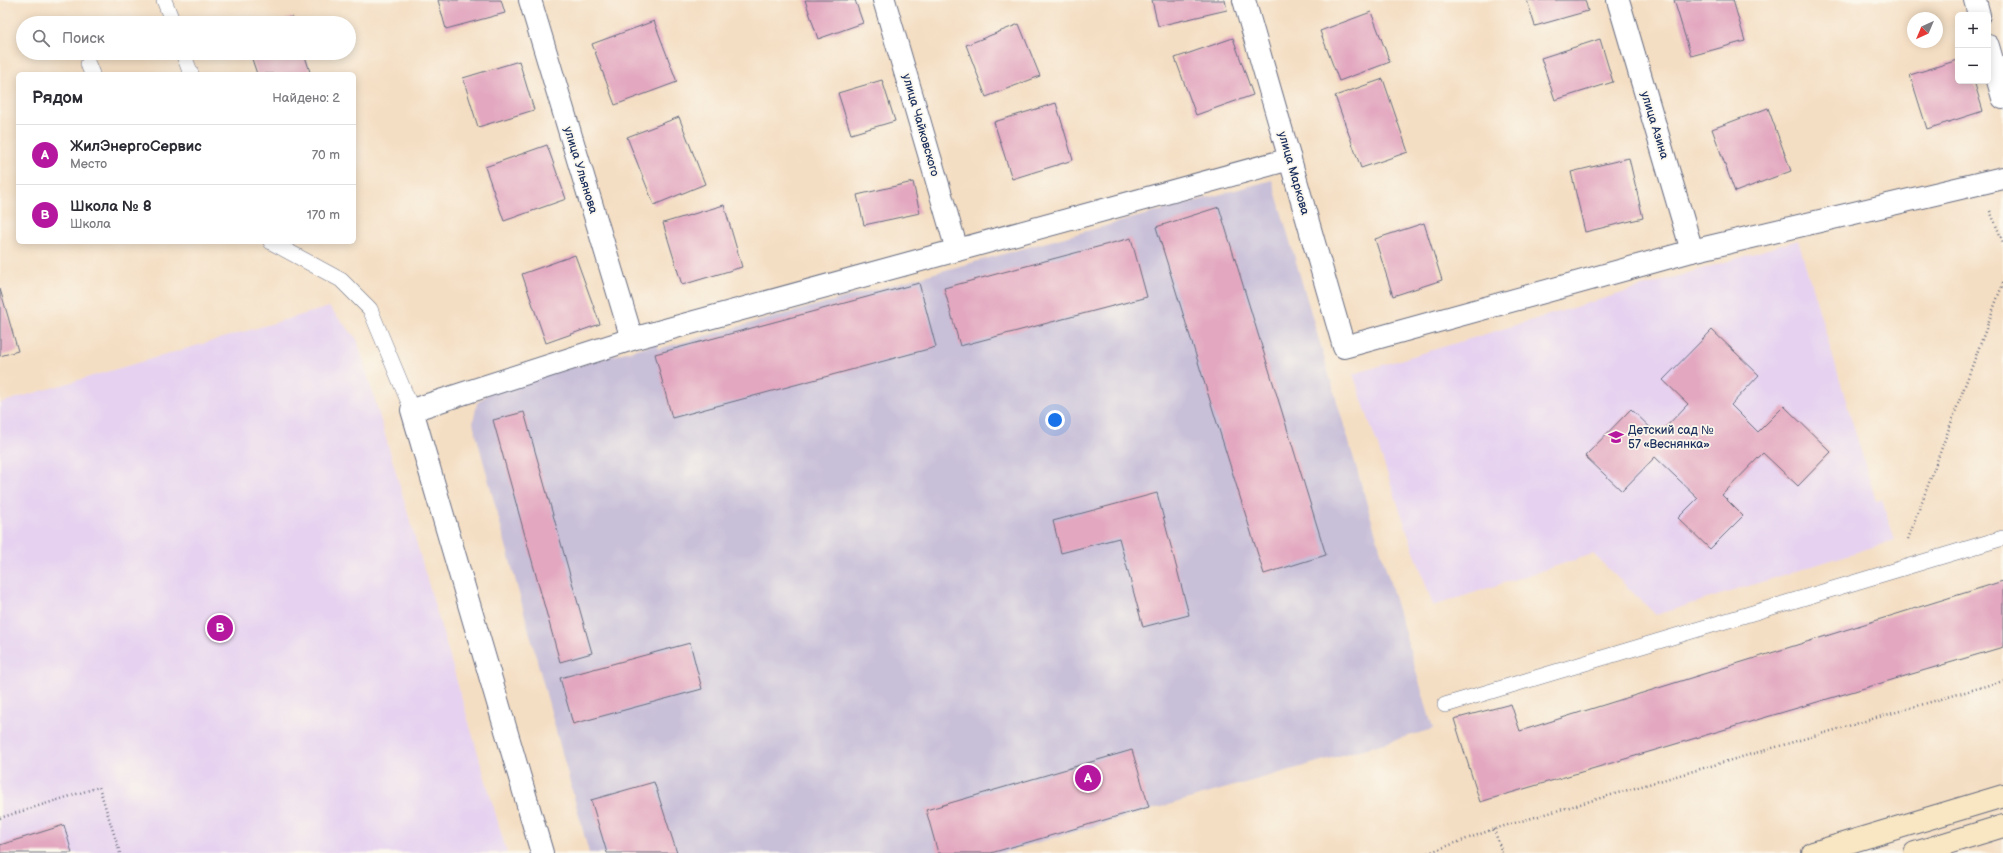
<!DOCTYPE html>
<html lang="ru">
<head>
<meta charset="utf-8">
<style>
  :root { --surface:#fff; --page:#f2f2f3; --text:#2b2b33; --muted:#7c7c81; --line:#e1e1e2; --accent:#b5179e }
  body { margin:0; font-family:"Balsamiq Sans",sans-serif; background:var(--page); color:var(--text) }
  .controls { position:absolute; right:12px; top:12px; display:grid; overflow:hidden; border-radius:6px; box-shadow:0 2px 10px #0003 }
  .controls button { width:36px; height:36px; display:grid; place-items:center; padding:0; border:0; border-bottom:1px solid var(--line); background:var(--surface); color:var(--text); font:20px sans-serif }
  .compass { position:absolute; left:1907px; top:12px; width:36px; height:36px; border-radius:50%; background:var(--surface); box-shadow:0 2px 10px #0003; rotate:224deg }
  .you { position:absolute; left:1055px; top:420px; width:14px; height:14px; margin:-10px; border:3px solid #fff; border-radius:50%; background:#1a73e8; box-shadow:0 0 0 6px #1a73e833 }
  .badge { display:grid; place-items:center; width:26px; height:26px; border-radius:50%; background:var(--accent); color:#fff; font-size:13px; font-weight:700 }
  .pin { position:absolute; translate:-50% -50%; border:2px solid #fff; box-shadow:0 1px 4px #0006 }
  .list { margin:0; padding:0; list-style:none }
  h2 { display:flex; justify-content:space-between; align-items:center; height:52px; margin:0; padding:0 16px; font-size:17px }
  h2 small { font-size:13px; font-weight:400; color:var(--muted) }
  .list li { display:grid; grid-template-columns:26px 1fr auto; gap:12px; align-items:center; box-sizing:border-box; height:60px; padding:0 16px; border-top:1px solid var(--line) }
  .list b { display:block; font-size:15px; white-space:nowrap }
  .list p { margin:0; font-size:13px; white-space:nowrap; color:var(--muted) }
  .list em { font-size:13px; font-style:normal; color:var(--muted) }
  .icon { flex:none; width:22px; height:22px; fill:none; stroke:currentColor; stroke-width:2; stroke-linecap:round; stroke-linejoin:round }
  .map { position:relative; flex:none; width:2003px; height:853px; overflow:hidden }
  .search { position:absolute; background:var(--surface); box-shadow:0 2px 10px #0003; left:16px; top:16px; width:340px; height:44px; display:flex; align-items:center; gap:10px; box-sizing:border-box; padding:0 14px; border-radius:22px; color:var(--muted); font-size:15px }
  .panel { position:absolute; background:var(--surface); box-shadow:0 2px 10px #0003; left:16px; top:72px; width:340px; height:172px; border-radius:6px }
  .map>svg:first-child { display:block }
  .built { fill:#e6d2f0 }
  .industrial { fill:#c8bfd8 }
  .building { fill:#e3a8c0 }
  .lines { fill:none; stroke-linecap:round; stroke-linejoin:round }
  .service-casing { stroke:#676c81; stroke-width:16 }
  .minor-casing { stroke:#676c81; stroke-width:24 }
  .tertiary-casing { stroke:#676c81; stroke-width:24 }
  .secondary-casing { stroke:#676c81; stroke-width:24 }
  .path { stroke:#676c81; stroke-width:2.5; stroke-dasharray:1 3; stroke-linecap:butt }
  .service { stroke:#fff; stroke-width:15 }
  .minor { stroke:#fff; stroke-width:22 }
  .tertiary { stroke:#fff; stroke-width:22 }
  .secondary { stroke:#f9e7c3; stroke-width:22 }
  .labels { text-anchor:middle; stroke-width:3.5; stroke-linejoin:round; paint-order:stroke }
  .street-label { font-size:12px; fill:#1b2f5e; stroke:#fbf7ec }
  .poi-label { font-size:12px; fill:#1b2f5e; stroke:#fbf7ec; text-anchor:start }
</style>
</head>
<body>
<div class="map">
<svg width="2003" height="853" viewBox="0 0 2003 853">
  <rect width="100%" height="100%" fill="#fbf7ec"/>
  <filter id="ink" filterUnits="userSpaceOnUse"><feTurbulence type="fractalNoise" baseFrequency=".025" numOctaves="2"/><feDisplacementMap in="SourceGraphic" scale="8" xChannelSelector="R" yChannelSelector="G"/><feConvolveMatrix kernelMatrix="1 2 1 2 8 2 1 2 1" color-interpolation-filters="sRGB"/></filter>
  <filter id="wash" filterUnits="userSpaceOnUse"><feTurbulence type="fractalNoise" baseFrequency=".012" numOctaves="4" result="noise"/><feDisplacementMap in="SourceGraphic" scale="16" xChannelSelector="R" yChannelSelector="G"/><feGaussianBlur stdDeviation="0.9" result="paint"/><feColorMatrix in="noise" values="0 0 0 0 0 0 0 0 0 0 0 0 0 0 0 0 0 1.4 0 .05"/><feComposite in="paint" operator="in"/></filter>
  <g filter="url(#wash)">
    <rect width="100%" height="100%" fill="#f4dec3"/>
    <g class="built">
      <path d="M1798 240 1876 501 1882 500 1895 540 1656 615 1593 554 1433 606 1353 374Z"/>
      <path d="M329 307 357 339 507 853H0V403Z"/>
    </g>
    <path class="industrial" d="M1272 180 1433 729 1001 853H589L473 423 477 403 494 389 658 343V349Z"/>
    <g id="blocks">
      <g class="building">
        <path d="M438 0H501L505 13 446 29Z"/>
        <path d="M805 0H855L863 23 818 39Z"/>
        <path d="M1152 0H1225L1227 10 1158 26Z"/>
        <path d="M1527 0H1585L1588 11 1535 26Z"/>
        <path d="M1674 0H1733L1745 41 1691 56Z"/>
        <path d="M1371 12 1390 62 1339 81 1320 31Z"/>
        <path d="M292 17 294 23H273Z"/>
        <path d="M654 21 677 82 615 105 592 44Z"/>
        <path d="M1019 24 1040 76 986 97 966 45Z"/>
        <path d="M1233 38 1253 95 1196 115 1175 58Z"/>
        <path d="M1600 39 1613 82 1555 100 1541 58Z"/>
        <path d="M250 53H304L310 72 303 74H257Z"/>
        <path d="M1958 60V81H1974L1983 111 1927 129 1910 75Z"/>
        <path d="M519 61 534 110 478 127 463 78Z"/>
        <path d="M1383 79 1408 152 1361 168 1335 96Z"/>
        <path d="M882 80 895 121 851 134 838 93Z"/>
        <path d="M1056 103 1073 160 1012 179 994 122Z"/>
        <path d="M1768 108 1791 171 1735 192 1712 129Z"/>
        <path d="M679 117 705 184 654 205 627 137Z"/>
        <path d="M547 145 566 199 504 221 485 167Z"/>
        <path d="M1629 158 1643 218 1585 232 1571 172Z"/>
        <path d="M913 182 920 213 864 225 857 195Z"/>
        <path d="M724 205 742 267 682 285 663 223Z"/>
        <path d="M1219 207 1326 555 1264 574 1156 227Z"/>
        <path d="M1424 223 1442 280 1393 296 1375 239Z"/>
        <path d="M1131 238 1147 297 960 346 944 288Z"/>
        <path d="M575 255 600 324 546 343 522 274Z"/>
        <path d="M919 283 936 347 672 418 655 354Z"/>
        <path d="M0 289 18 351 0 356Z"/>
        <path d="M1712 330 1759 375 1731 405 1758 432 1784 406 1831 452 1798 486 1763 453 1722 495 1743 516 1710 549 1678 518 1698 498 1655 457 1622 491 1585 456 1631 409 1658 435 1688 404 1663 380Z"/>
        <path d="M524 412 592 653 560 662 493 420Z"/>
        <path d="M1157 493 1189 615 1143 627 1119 538 1061 553 1053 521Z"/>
        <path d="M2003 581V647L1480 802 1454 719 1511 704 1520 731Z"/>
        <path d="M690 643 702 689 573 724 560 678Z"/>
        <path d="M1132 750 1149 807 991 853H938L926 810Z"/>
        <path d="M654 782 677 853H607L591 800Z"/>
        <path d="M64 825 72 853H0V845Z"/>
      </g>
    </g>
  </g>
  <g filter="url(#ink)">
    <use href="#blocks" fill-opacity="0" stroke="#676c81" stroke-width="1"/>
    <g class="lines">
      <g class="service-casing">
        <g id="service">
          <path d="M164 0 173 23"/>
          <path d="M183 53 191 74"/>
          <path d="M88 64 92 74"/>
          <path d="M271 242 341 280 370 309 412 410"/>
          <path d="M1445 705 2003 538"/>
        </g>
      </g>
      <g class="minor-casing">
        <g id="minor">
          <path d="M530 0 632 339"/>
          <path d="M884 0 957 250"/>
          <path d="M1244 0 1344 347 1692 251 2003 178"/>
          <path d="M1618 0 1692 251"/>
          <path d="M542 853 412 410 632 339 1290 159"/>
        </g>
      </g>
      <g class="tertiary-casing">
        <g id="tertiary">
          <path d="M1975 0 1979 15"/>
          <path d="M1988 46 2003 98"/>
        </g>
      </g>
      <g class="secondary-casing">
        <g id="secondary">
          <path d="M1813 853 2003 796"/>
          <path d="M1915 853 2003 826"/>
        </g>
      </g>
      <g class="path">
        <path d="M1990 211 2003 242"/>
        <path d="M1908 539 2003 283"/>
        <path d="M0 818 99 787 120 853"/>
        <path d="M1494 829 1502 853"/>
        <path d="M1428 853 1494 829 2003 681"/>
      </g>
      <use href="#service" class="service"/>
      <use href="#minor" class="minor"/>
      <use href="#tertiary" class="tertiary"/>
      <use href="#secondary" class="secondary"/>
    </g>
  </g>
  <defs>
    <g id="school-bare" transform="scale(1.2)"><path d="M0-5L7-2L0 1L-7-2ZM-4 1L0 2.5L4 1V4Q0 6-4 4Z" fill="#b5179e" stroke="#fbf7ec" stroke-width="2.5" paint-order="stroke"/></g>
  </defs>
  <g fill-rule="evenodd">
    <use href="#school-bare" x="1616" y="437"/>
  </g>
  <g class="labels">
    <g class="street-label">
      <text transform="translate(921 125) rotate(74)" y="4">улица Чайковского</text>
      <text transform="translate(1655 125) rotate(73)" y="4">улица Азина</text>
      <text transform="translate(581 170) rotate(73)" y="4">улица Ульянова</text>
      <text transform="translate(1294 173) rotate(74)" y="4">улица Маркова</text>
    </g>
    <g class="poi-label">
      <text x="1628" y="434">Детский сад №<tspan x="1628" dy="14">57 «Веснянка»</tspan></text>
    </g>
  </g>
</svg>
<div class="controls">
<button>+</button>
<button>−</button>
</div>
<svg class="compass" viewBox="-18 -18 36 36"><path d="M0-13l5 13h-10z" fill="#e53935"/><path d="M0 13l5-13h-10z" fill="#7c7c81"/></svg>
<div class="you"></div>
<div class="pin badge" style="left:1088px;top:778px">A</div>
<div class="pin badge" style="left:220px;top:628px">B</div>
<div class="search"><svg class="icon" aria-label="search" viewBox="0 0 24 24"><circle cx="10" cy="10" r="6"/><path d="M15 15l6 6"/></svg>Поиск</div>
<section class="panel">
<h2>Рядом<small>Найдено: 2</small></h2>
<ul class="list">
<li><span class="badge">A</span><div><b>ЖилЭнергоСервис</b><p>Место</p></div><em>70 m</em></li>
<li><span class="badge">B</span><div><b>Школа № 8</b><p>Школа</p></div><em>170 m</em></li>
</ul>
</section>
</div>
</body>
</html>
